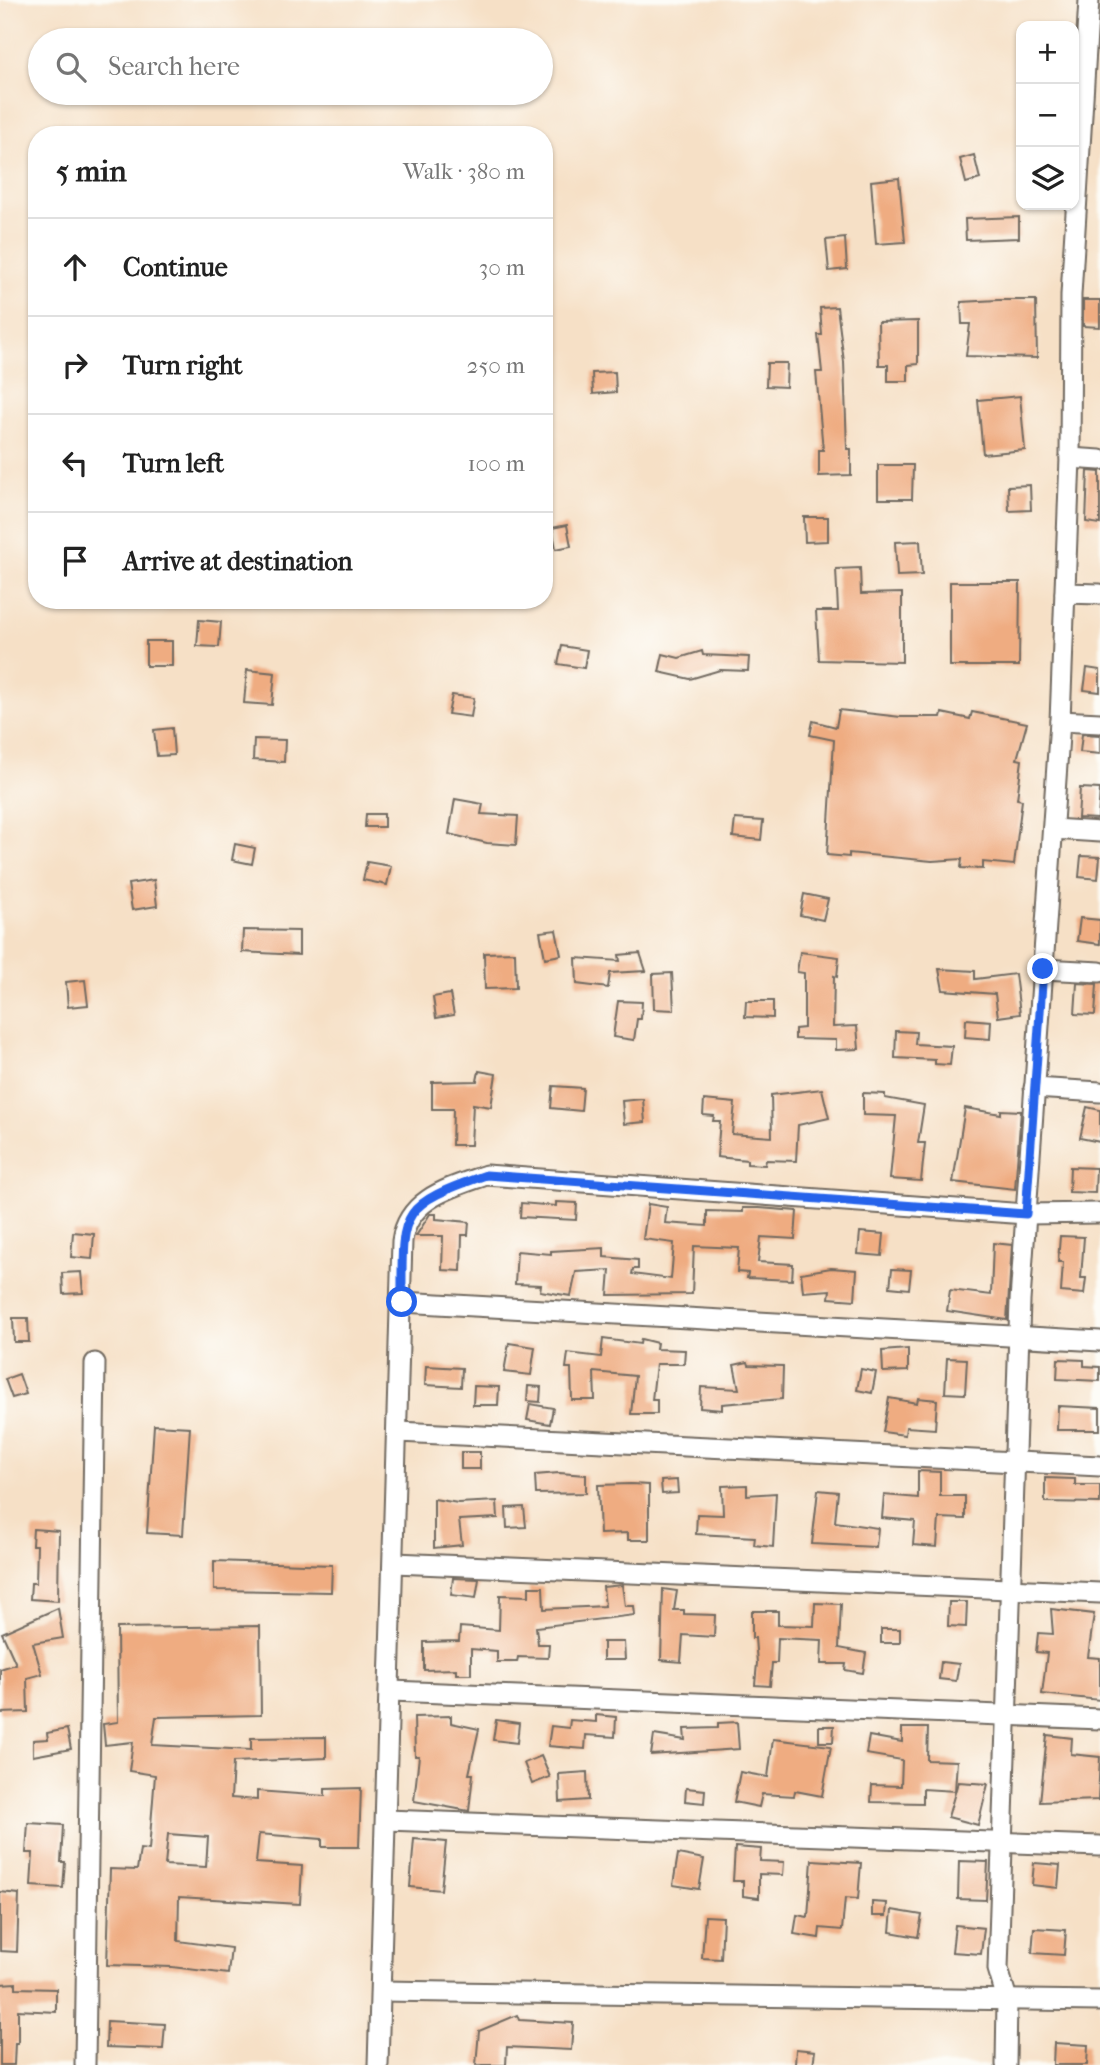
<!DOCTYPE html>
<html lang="en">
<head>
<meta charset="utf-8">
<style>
  :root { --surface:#fff; --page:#f2f2f2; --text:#222; --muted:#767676; --line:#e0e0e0 }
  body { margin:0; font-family:"IM FELL French Canon",serif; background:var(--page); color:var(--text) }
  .controls { position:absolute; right:21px; top:21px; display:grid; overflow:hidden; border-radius:14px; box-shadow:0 2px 5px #0004 }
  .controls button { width:63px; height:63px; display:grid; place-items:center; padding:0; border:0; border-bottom:2px solid var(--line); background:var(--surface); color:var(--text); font:35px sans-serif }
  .stop { position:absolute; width:21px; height:21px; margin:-16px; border:5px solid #2563eb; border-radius:50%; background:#fff }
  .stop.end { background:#2563eb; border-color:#fff; box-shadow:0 2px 7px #0008 }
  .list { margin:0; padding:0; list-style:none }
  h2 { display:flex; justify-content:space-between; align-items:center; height:91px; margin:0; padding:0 28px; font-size:30px }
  h2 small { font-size:23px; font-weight:400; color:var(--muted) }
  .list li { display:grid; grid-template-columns:46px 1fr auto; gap:21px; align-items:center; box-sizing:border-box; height:98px; padding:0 28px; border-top:2px solid var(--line) }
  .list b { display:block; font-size:26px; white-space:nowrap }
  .list em { font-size:23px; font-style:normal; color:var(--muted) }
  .icon { flex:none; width:38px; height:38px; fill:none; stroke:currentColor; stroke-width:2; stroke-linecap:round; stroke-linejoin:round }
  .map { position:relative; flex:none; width:1100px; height:2065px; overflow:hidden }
  .search { position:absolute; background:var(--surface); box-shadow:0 2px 5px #0004; left:28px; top:28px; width:525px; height:77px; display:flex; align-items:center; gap:18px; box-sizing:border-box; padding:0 24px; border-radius:38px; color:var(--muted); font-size:26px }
  .panel { position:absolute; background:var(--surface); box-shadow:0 2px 5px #0004; left:28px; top:126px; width:525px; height:483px; border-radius:28px }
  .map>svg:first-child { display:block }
  .building { fill:#efac81; fill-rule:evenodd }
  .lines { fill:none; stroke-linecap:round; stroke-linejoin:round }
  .minor-casing { stroke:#726a61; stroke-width:23 }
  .minor { stroke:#fff; stroke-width:19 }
  .route { stroke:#2563eb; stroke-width:9 }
</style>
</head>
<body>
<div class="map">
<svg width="1100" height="2065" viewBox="0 0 1100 2065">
  <rect width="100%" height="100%" fill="#fdfcf7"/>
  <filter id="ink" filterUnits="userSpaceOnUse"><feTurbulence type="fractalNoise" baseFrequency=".0143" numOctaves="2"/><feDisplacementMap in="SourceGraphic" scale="14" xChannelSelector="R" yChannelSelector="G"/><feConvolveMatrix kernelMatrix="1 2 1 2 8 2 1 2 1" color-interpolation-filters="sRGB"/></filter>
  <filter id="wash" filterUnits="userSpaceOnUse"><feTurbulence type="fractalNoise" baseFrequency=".00686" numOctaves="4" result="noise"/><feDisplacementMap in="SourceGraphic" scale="28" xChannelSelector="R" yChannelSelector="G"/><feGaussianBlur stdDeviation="1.57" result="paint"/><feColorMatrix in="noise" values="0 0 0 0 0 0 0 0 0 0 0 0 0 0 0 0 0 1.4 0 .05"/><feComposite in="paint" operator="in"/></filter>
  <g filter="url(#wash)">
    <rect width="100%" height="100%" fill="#f6e0c6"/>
    <g id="blocks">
      <g class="building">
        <path d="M974 155 980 179 966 183 960 159Z"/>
        <path d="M899 178 905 242 876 244 871 181Z"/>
        <path d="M1019 217V238L966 240 965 219Z"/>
        <path d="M845 238 847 269 829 271 826 240Z"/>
        <path d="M998 300H1036L1037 358 966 356 970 324H962L961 302Z"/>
        <path d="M1083 300H1100V327L1083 326Z"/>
        <path d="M837 307 844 362 847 449H851V475L819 476V450H823L816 372H822L818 335H822L820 308Z"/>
        <path d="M918 321V364L908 365V381H888V365H879L878 322Z"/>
        <path d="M767 363H787L786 387 766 386Z"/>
        <path d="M615 372 616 392 593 394 592 373Z"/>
        <path d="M1020 396 1025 450 983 454 978 400Z"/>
        <path d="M878 465H913L912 499H878Z"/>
        <path d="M1088 471 1100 472V524L1086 522Z"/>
        <path d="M1030 485 1031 510 1009 511 1008 486Z"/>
        <path d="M804 517H828V541L805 542Z"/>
        <path d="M567 525 571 546 556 549 552 528Z"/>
        <path d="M920 541 922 575 897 576 895 542Z"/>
        <path d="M860 568 861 594 902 593V662L819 660 816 611H838L836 569Z"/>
        <path d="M950 582H1020L1019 666H950Z"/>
        <path d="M199 620 221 622 219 647 197 646Z"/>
        <rect x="146" y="641" width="26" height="25"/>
        <path d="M562 646 587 650 584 668 558 664Z"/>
        <path d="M702 651 703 655 749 657 748 671 720 670 690 679 659 672 663 654 679 658Z"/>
        <path d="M1087 668 1100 670V692L1084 690Z"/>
        <path d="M247 670 275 673 272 705 244 703Z"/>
        <path d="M452 695 474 698 471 717 448 714Z"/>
        <path d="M839 710 901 717H941L942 713 970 719 972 712 1027 723 1017 759 1022 760 1017 799 1022 800 1014 865 983 862V869L961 868 962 859 932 861 849 853V857L827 855 834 740 810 735 813 721 836 727Z"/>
        <path d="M172 728 174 755 157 756 154 730Z"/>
        <path d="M1082 734 1100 735V754L1080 752Z"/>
        <path d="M254 739 285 740 284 762 253 760Z"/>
        <path d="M1080 788 1100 789 1098 819 1078 818Z"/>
        <path d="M455 799 483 804 481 814 518 816 516 845 487 843 449 834Z"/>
        <path d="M366 814H384V827H365Z"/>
        <path d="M735 819 763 821 761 840 733 837Z"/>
        <path d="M235 844 255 848 252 864 232 860Z"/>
        <path d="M1081 856 1100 857 1098 879 1079 877Z"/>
        <path d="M367 862 391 866 387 885 363 880Z"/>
        <path d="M154 880 157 906 132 910 128 884Z"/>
        <path d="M804 894 828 899 823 920 800 915Z"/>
        <path d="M1080 918 1100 920V944L1077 941Z"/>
        <path d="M243 930 299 931V955L242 952Z"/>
        <path d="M556 930 561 955 545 958 540 932Z"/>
        <path d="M515 952 516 988 485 989 484 953Z"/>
        <path d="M800 952 839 957 837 977 834 976 833 1027 857 1026 859 1049 836 1050V1040L795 1039V1029L804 1028V973L797 972Z"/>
        <path d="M640 953 646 971 610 973 608 988 577 984 576 958 620 961 619 955Z"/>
        <path d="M939 969 975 971V979L1015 974 1020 1014 998 1017 995 994 943 990Z"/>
        <path d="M672 973 674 1010 654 1009 653 974Z"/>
        <path d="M85 980 88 1005 68 1007 66 982Z"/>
        <path d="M1077 983 1097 984 1095 1015 1075 1014Z"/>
        <path d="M450 994 454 1015 436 1018 433 997Z"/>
        <path d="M618 1001 642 1002 641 1019H637L634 1040 613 1037Z"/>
        <path d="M746 1001H773V1018L745 1017Z"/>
        <path d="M966 1019 991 1021 990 1039 965 1037Z"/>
        <path d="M896 1031 916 1032 915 1044 952 1046 950 1065 935 1064V1060L895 1058Z"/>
        <path d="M479 1071 496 1074 491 1107 473 1104 471 1145H452L453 1109H432V1082L477 1081Z"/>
        <path d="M553 1086 583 1088 581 1111 551 1108Z"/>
        <path d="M822 1089 829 1118 798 1125 796 1161 766 1160 765 1165 747 1164V1160L717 1157 720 1121H713L714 1116 703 1115 704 1100 735 1103 732 1134 772 1137 771 1095Z"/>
        <path d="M863 1093 885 1094V1098L924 1105 918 1143H925L921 1181 890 1179 896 1116 863 1115Z"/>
        <path d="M643 1099 645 1122 624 1124 622 1101Z"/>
        <path d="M1087 1107 1100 1110V1142L1080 1138Z"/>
        <path d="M965 1108 1001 1114V1110L1021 1111 1015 1189 953 1182Z"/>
        <path d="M1070 1167 1096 1168 1095 1193 1069 1192Z"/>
        <path d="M556 1202 577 1203 576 1220 520 1217 521 1203 556 1206Z"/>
        <path d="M648 1204 667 1207 665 1223 707 1226V1211L743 1212V1208H759L797 1211 795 1239 761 1237 758 1262 793 1264 792 1280 747 1278 748 1273 737 1272 739 1248 694 1246 692 1294 608 1295 610 1270 576 1272 571 1296 540 1291 541 1285 515 1284 517 1251 551 1254V1251L604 1248V1257L638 1260V1269H633L632 1274 671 1279 674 1243 643 1239Z"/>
        <path d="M430 1214H436V1219L469 1222 468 1235H462L461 1271 442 1270 443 1236H416Z"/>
        <path d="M73 1232 94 1234 92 1259 71 1257Z"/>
        <path d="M860 1232 884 1234 882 1256 858 1254Z"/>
        <path d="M1060 1236 1084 1237 1081 1278H1086L1084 1294 1061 1292 1063 1262H1058Z"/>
        <path d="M993 1243 1012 1245 1007 1320 947 1311 950 1290 991 1295Z"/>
        <path d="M831 1268 857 1270 855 1300 829 1298 830 1290 803 1292 801 1273Z"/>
        <path d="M892 1269 911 1270 909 1289 890 1287Z"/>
        <path d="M81 1272 83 1293 63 1294 62 1273Z"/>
        <path d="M13 1318H28L29 1342H14Z"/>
        <path d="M603 1339 640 1344 641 1339 657 1343 656 1349 685 1350 684 1364H656L652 1400H657V1414H631L635 1376 594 1372 595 1400H572L571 1368H566L568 1353 601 1357Z"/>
        <path d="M509 1343 535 1347 531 1375 504 1372Z"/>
        <path d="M908 1349V1371L883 1372 882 1351Z"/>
        <path d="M947 1358 967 1359 965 1394 945 1393Z"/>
        <path d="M1058 1359 1084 1360V1366L1100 1367V1381L1057 1379Z"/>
        <path d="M748 1362 749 1365 783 1366 782 1399 722 1404V1410L700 1408 701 1387 739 1389 734 1365Z"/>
        <path d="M426 1366 462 1368 461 1387 425 1385Z"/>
        <path d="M861 1369 876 1372 872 1393 857 1390Z"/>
        <path d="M19 1374 26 1394 12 1398 5 1379Z"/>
        <path d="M474 1386 499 1387 498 1405H473Z"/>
        <path d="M528 1386 541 1387 540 1402 527 1401Z"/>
        <path d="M889 1398 917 1403 918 1398 937 1400 935 1429 906 1427 905 1435 883 1432Z"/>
        <path d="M530 1404 553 1408 550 1424 527 1420Z"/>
        <path d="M1058 1406 1100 1408V1430H1057Z"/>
        <path d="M154 1425 190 1427 183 1535 147 1533Z"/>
        <rect x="461" y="1452" width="19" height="17"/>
        <path d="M918 1471 940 1472V1496H965V1519L939 1518 937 1547 913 1545 915 1521 882 1518 884 1495 918 1498Z"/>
        <path d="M559 1473 586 1475V1493L536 1494 535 1475Z"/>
        <path d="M1045 1478 1075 1479V1485H1100V1503L1045 1502Z"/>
        <path d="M677 1480 678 1493 662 1494 661 1481Z"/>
        <path d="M631 1484 649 1485V1540H628V1533L600 1534 598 1485Z"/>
        <path d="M747 1485V1495L776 1493 773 1547 754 1545 755 1537 696 1534 697 1514 723 1515 722 1486Z"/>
        <path d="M818 1490 838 1492 835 1522 878 1528 876 1547 812 1544Z"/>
        <path d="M434 1499 458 1503 497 1501 498 1518 459 1520 462 1545 434 1548Z"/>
        <path d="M524 1507 526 1527 507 1528 506 1508Z"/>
        <path d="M33 1529 59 1531 58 1601 30 1599 31 1583H36L37 1545H32Z"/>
        <path d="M214 1561 332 1565 331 1592 214 1590Z"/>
        <path d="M453 1578 479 1579 476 1598 451 1595Z"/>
        <path d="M622 1585 625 1606H634L635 1615 536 1627 538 1644H549L548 1658 518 1657 517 1662H497V1651L471 1649V1674H456V1669L424 1670V1642L459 1641 460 1627 499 1630 500 1595 529 1596V1587H543L544 1609 605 1606 603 1587Z"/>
        <path d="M663 1589 677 1591 674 1610H684V1614L715 1615 714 1637 683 1635 681 1662 661 1660Z"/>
        <path d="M949 1602H967L966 1627 948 1626Z"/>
        <path d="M815 1603 841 1604 839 1648 866 1653 863 1673 845 1670 846 1664H821L822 1640 778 1638 777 1663H772L770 1686 755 1685 757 1663 755 1638H752V1611H778V1625L814 1626Z"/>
        <path d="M58 1608 63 1638 33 1643 42 1674 27 1678 28 1712 0 1713V1669L16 1664 2 1633Z"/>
        <path d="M1051 1609 1094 1614 1088 1657 1100 1658V1700L1042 1694 1047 1653 1036 1652 1038 1633 1053 1634Z"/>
        <path d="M260 1626 261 1715 156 1717 152 1745 251 1750V1738L326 1737V1758L233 1762 231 1798 257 1800V1791L325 1796V1789L361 1788 359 1847H322V1839L259 1834 256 1863 302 1866 300 1904 179 1897 178 1941 231 1948 228 1974 172 1967 107 1965 110 1869 137 1870 140 1849 149 1850 155 1775 129 1771 133 1742 105 1745 103 1724 118 1722 117 1628ZM168 1834 208 1837 206 1867 165 1865Z"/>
        <rect x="881" y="1629" width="19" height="14"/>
        <path d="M603 1642H624L625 1660H603Z"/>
        <path d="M941 1662 959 1664 956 1681 939 1679Z"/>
        <path d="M596 1715 616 1717 615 1737 586 1735 585 1749 548 1746 551 1726 569 1728 570 1720 596 1722Z"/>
        <path d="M451 1716V1723L479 1729 469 1774H473L469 1811 414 1801 419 1756H415L414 1717Z"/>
        <path d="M496 1720 519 1723 517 1743 493 1740Z"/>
        <path d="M737 1722 739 1749 651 1755 654 1735 685 1740 684 1729 718 1728V1723Z"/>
        <path d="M819 1726H834L833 1742H819Z"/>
        <path d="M902 1728H928L927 1760 957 1761 955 1791 923 1789V1803L871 1802 872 1785 901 1786 902 1760 866 1754 869 1736 902 1742Z"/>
        <path d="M67 1729 71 1749 33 1756V1740L48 1739 47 1733Z"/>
        <path d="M1047 1735 1072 1738 1071 1754 1100 1757 1098 1800 1040 1802Z"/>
        <path d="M773 1739 831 1746 822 1796 795 1791 794 1796 762 1794 759 1807 734 1802 740 1772 768 1777Z"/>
        <path d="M541 1756 550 1777 532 1784 524 1763Z"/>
        <path d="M587 1772 588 1800 560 1802 559 1774Z"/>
        <path d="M958 1782 988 1784 978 1825 948 1817Z"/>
        <path d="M686 1788 705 1790 704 1803 685 1801Z"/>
        <path d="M28 1823 63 1825 61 1862H65L63 1888 31 1886 33 1853H26Z"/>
        <path d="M414 1839 446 1842 441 1890 410 1887Z"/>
        <path d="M735 1847 761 1849 760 1861 784 1862 783 1875 759 1874V1898L743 1896V1881H733Z"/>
        <path d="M678 1854 704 1859 699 1889 673 1885Z"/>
        <path d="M812 1860 861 1863 858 1899 845 1898 842 1930 820 1928 819 1938 794 1934 797 1915 808 1917Z"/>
        <path d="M959 1861 988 1862 986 1900 958 1899Z"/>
        <path d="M1034 1863 1060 1865 1058 1888 1032 1885Z"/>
        <path d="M0 1892 19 1894 17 1952 0 1951Z"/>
        <path d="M872 1902 887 1903 886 1916H872Z"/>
        <path d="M892 1910 922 1915 918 1937 890 1932Z"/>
        <path d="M705 1916 723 1917 721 1959 702 1958Z"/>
        <path d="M955 1925 984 1928 981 1954 952 1952Z"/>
        <path d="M1034 1928 1066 1930 1064 1955 1032 1953Z"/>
        <path d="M16 1983V1988L56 1989V2012L18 2010V2043H15L14 2065H0V1984Z"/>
        <path d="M517 2015 519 2020 573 2023 571 2050 507 2047 506 2065H476L479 2031Z"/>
        <path d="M107 2021 165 2024 163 2049 106 2047Z"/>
        <path d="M1054 2043 1088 2045 1087 2065H1053Z"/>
        <path d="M796 2049 815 2051 813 2065H795Z"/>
      </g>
    </g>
  </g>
  <g filter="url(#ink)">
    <use href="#blocks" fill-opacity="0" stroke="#726a61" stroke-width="2"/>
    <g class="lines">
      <g class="minor-casing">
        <g id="minor">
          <path d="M1070 458 1100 460"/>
          <path d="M1065 593 1100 594"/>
          <path d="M1060 721 1100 723"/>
          <path d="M1053 829 1100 832"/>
          <path d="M1043 969 1100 972"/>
          <path d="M1034 1088 1100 1092"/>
          <path d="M402 1302 1100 1341"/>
          <path d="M398 1432 1100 1466"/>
          <path d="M395 1563 1100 1593"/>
          <path d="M391 1691 1100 1719"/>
          <path d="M386 1820 1100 1846"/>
          <path d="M381 1991 1100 2001"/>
          <path d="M85 2065 95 1363"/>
          <path d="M378 2065 402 1241C408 1198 450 1188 486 1175L1026 1214 1100 1213"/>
          <path d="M1006 2065 1007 1999 998 1969 1020 1301 1060 721 1070 458 1071 295 1089 0"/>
        </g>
      </g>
      <use href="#minor" class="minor"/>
    </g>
  </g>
  <g class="lines" filter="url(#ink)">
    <path class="route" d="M402 1302C402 1212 397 1206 486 1175L1026 1214 1043 969"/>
  </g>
</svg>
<div class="controls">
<button>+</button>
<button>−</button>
<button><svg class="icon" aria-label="layers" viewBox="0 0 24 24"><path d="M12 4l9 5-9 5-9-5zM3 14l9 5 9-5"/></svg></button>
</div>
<div class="stop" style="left:402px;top:1302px"></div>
<div class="stop end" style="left:1043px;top:969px"></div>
<div class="search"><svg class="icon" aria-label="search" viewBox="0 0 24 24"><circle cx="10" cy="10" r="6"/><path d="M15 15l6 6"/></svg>Search here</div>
<section class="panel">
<h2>5 min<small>Walk · 380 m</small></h2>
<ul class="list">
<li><svg class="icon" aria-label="ahead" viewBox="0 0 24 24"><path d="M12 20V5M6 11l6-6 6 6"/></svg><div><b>Continue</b></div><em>30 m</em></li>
<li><svg class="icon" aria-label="right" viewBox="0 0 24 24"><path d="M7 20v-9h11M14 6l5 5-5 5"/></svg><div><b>Turn right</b></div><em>250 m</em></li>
<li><svg class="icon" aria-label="left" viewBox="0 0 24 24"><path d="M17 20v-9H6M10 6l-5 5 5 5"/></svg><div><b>Turn left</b></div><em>100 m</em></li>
<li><svg class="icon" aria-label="arrive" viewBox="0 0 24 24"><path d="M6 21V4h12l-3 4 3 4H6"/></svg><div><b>Arrive at destination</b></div></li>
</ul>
</section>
</div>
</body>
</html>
